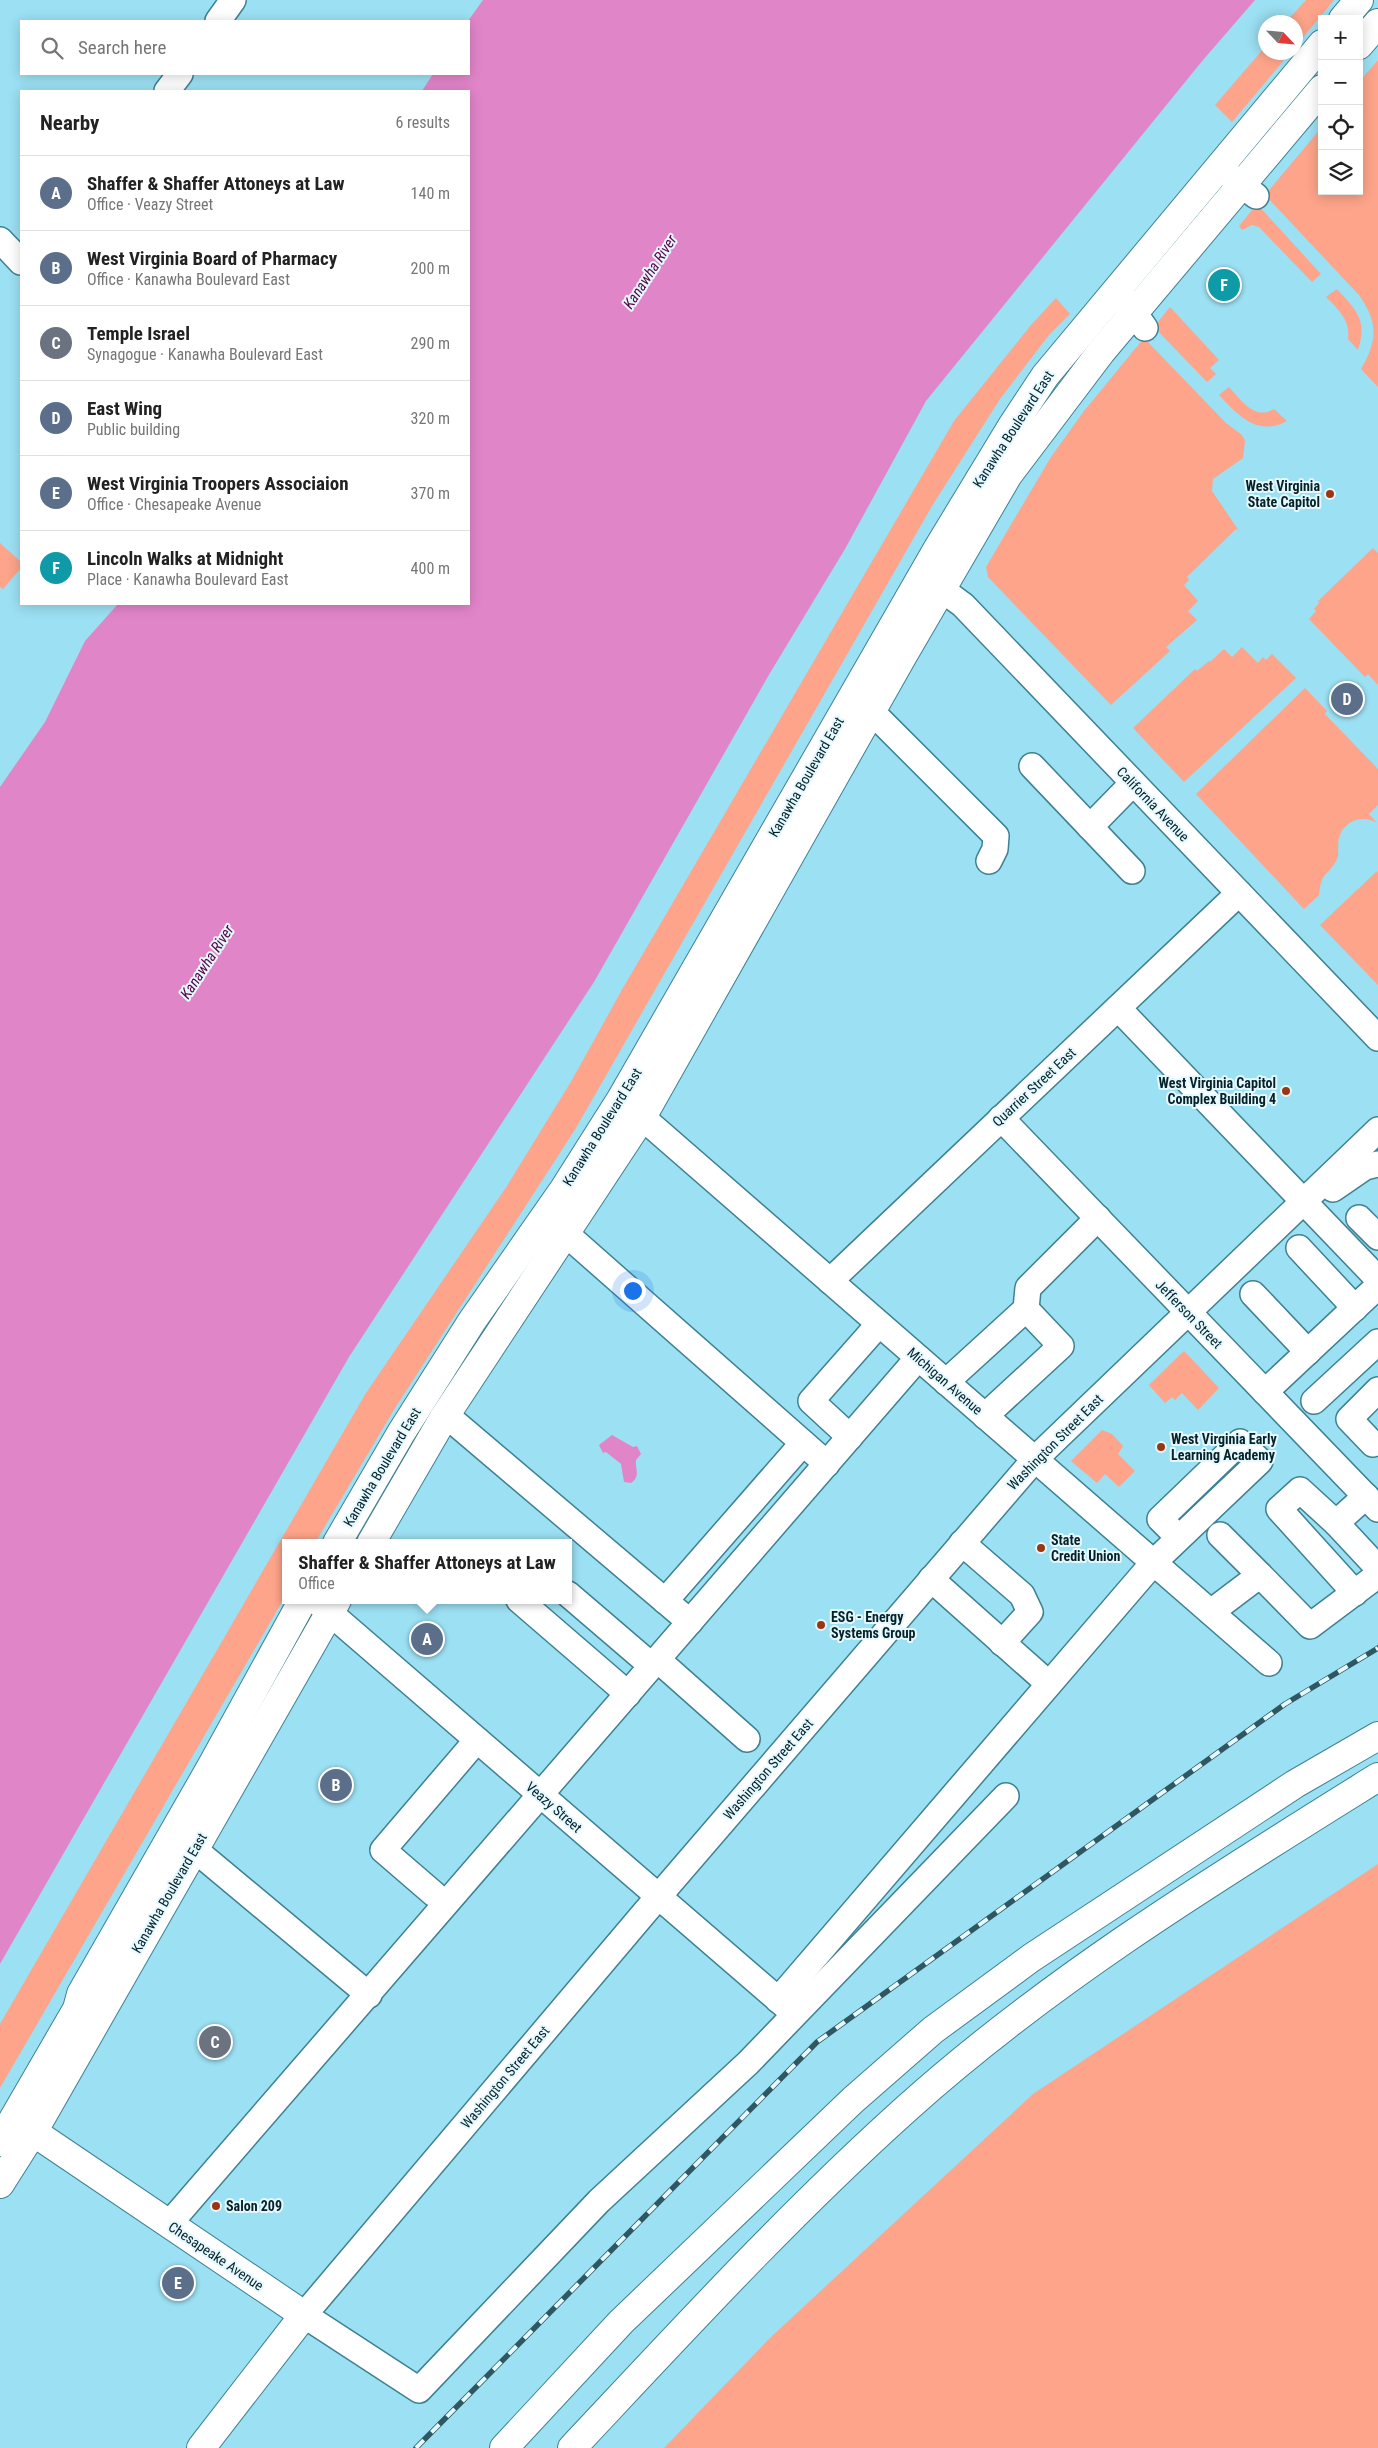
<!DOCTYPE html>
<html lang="en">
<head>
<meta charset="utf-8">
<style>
  :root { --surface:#fff; --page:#f2f2f2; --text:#222; --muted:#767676; --line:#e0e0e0; --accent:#b45309 }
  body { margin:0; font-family:"Roboto Condensed",sans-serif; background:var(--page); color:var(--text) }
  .controls { position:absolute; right:15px; top:15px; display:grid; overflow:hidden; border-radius:0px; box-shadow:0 2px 12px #0003 }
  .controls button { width:45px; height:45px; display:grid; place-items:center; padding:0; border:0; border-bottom:1px solid var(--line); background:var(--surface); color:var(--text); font:25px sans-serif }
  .compass { position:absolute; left:1258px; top:15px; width:45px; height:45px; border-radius:50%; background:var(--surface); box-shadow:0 2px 12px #0003; rotate:116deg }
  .you { position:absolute; left:632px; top:1290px; width:18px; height:18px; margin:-12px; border:4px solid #fff; border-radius:50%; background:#1a73e8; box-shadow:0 0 0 8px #1a73e833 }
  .badge { display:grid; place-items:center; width:32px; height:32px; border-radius:50%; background:var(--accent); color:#fff; font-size:16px; font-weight:700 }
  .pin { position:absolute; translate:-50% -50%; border:2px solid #fff; box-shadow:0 1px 5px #0006 }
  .popup { position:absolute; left:282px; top:1539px; width:290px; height:65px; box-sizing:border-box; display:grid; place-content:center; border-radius:0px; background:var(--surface); filter:drop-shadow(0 1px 4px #0005); font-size:16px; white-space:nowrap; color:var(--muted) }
  .popup b { font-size:19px; color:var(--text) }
  .popup::after { content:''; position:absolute; left:50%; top:100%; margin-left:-10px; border:10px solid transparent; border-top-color:var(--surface) }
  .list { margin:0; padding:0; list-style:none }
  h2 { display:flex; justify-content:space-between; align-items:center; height:65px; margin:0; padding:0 20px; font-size:21px }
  h2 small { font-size:16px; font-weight:400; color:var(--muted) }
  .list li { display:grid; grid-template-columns:32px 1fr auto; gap:15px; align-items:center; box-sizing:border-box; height:75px; padding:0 20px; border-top:1px solid var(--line) }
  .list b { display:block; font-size:19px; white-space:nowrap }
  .list p { margin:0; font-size:16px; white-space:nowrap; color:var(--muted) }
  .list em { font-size:16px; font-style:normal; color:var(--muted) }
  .icon { flex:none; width:28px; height:28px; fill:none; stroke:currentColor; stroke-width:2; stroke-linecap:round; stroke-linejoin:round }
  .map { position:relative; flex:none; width:1378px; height:2448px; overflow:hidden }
  .search { position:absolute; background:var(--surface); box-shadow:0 2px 12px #0003; left:20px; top:20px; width:450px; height:55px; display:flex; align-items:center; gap:12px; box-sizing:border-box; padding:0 18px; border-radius:0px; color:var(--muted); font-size:19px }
  .panel { position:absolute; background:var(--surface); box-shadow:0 2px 12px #0003; left:20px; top:90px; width:450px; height:515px; border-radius:0px }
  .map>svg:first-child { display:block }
  .green { fill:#fda48a }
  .water { fill:#e185c9 }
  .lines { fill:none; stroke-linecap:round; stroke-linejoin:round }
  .minor-casing { stroke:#3e8193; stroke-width:28 }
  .major-casing { stroke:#3e8193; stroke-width:30 }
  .highway-casing { stroke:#3e8193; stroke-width:30 }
  .minor { stroke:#fff; stroke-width:25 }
  .major { stroke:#fff; stroke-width:28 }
  .highway { stroke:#fff; stroke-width:28 }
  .rail-casing { stroke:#2f5762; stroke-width:5.5 }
  .rail { stroke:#e5f8fe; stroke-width:4; stroke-dasharray:11; stroke-linecap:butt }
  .poi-dot { fill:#9b3512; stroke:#e5f8fe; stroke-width:2 }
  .labels { text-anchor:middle; stroke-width:4; stroke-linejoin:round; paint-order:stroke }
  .street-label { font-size:14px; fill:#05222a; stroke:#e5f8fe }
  .poi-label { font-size:14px; font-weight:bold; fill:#05222a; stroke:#e5f8fe; text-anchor:start }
  .water-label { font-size:15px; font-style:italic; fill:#570048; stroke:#e5f8fe }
</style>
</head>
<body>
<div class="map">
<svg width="1378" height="2448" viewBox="0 0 1378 2448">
  <rect width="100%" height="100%" fill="#9ce0f3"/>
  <g class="green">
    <path d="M1306 0H1334L1296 46V22H1286Z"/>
    <path d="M1265 47 1266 52 1290 53 1232 122 1215 105Z"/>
    <path d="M1378 60V387L1361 369C1378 340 1378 322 1359 295L1265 195 1322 127V191H1359V82Z"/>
    <path d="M1257 204 1321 274 1312 282 1259 227 1252 225 1242 230 1239 226Z"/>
    <path d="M1337 289C1356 310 1368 320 1358 350L1348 339C1351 321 1338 309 1326 297Z"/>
    <path d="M1056 298 1070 314 1049 335 1000 399 932 506 576 1128 395 1408 315 1543H286V1595L0 2088V2024L366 1393 507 1186 572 1080 623 988 954 421 1031 325Z"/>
    <path d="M1170 307 1219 360 1210 368 1216 374 1207 382 1154 327Z"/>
    <path d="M1144 338 1226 423 1242 435 1245 441 1243 458 1213 479 1212 491 1239 531 1236 529 1187 577 1189 580 1184 585 1198 601 1188 611 1197 620 1166 647 1170 651 1111 705 988 577 986 567 1051 457 1084 411Z"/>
    <path d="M1229 387C1241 400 1255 421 1274 409L1287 421C1257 437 1238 415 1219 395Z"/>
    <path d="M0 543 21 562V568L3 589 0 587Z"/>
    <path d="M1373 548 1378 553V685L1368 674 1365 677 1309 619 1316 611 1314 609 1319 603 1318 601Z"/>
    <path d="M1242 647 1258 663 1263 657 1266 660 1272 654 1296 678 1184 782 1133 728 1195 669 1197 671 1209 661 1210 662 1224 649 1232 657Z"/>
    <path d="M1305 688 1327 711 1325 714 1378 769V805L1369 814 1377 823C1363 814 1343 821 1339 838 1337 845 1340 855 1336 861 1326 879 1322 869 1319 895L1304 909 1196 794Z"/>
    <path d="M1377 871 1378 873V985L1320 925Z"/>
    <path d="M1184 1351 1219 1388 1198 1410 1182 1393 1175 1400 1172 1397 1165 1403 1149 1385Z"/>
    <path d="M1102 1430 1112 1434 1123 1446 1118 1454 1135 1471 1119 1487 1105 1474 1097 1483 1071 1461Z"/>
    <path d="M1378 1864V2448H664L771 2337 1033 2094Z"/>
  </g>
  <g class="water">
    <path d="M483 0H1255L1203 60 926 401 845 549 770 673 594 982 349 1357 0 1964V787L45 722 85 641 118 604H469V91H422L433 74H469L468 21Z"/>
    <path d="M612 1435 633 1447 637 1446 641 1454 636 1460C635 1470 641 1476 631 1483L624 1482 621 1464 606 1452 603 1453 599 1445Z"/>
  </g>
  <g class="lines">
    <g class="minor-casing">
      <g id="minor">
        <path d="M218 21 233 0"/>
        <path d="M167 91 180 74"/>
        <path d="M1219 167 1256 196"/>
        <path d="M0 240 21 262"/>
        <path d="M1123 297 1145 328"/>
        <path d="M925 577 963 605 1378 1038"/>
        <path d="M871 711 996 836 995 849 989 861"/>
        <path d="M1032 766 1132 871"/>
        <path d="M1090 827 1133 783"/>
        <path d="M1118 1008 1378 1279"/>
        <path d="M628 1105 1269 1663"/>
        <path d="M1001 1118 1378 1509"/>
        <path d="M1333 1189 1365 1167 1378 1164"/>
        <path d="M1359 1218 1378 1237"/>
        <path d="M565 1233 827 1464"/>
        <path d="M1299 1248 1355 1308"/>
        <path d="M830 1281 1239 893"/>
        <path d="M1253 1294 1308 1352"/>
        <path d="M946 1382 1026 1309 1028 1288 1098 1218"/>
        <path d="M1265 1392 1378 1286"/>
        <path d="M1314 1401 1378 1342"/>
        <path d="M446 1415 690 1622"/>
        <path d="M985 1416 1061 1346 1026 1309"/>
        <path d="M850 1437 811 1401 879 1324"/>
        <path d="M1373 1444 1349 1419 1378 1390"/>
        <path d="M1366 1496 1336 1523 1378 1568"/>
        <path d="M1336 1523 1300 1490 1279 1509 1355 1593"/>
        <path d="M1220 1535 1260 1575"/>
        <path d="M962 1543 1022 1595 1030 1612 1002 1643"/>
        <path d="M931 1579 1049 1684"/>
        <path d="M568 1594 652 1666"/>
        <path d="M315 1600 790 2010"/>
        <path d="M519 1600 628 1694"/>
        <path d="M665 1601 803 1443"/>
        <path d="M1211 1612 1260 1575 1310 1626 1378 1575"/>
        <path d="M658 1660 747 1739"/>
        <path d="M1006 1796 748 2063 599 2201 419 2390 304 2315 646 1911 1035 1459 1378 1130"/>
        <path d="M194 1849 369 1995"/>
        <path d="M434 1894 383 1850 477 1740"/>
        <path d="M778 2000 1154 1562 1260 1461 1240 1442 1160 1519 1179 1538"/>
        <path d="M169 2224 918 1358"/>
      </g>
    </g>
    <g class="major-casing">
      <g id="major">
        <path d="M1343 19 1359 0"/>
        <path d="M1359 45 1378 23"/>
        <path d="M337 1543 401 1433 472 1321 564 1189 621 1099 938 548 1012 426 1045 376 1322 44"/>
        <path d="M371 1543 443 1419 642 1117 902 657 1008 475 1101 352 1322 89"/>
        <path d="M17 2121 304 2315 201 2448"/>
        <path d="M0 2142 77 2009 81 1994 211 1767 303 1600"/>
        <path d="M0 2184 33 2132 337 1600"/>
      </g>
    </g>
    <g class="highway-casing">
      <g id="highway">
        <path d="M504 2448 621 2322 853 2100 933 2030 1031 1958 1295 1784 1378 1736"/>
        <path d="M572 2448C681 2332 788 2215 906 2109 1048 1981 1216 1878 1378 1777"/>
      </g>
    </g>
    <use href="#minor" class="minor"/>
    <use href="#major" class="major"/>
    <use href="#highway" class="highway"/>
    <g class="rail-casing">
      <path id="rail" d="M416 2448 817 2042 1285 1704 1378 1648"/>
    </g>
    <use href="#rail" class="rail"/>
  </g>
  <g class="poi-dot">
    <circle cx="1330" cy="494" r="5"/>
    <circle cx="1286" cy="1091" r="5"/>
    <circle cx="1161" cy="1447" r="5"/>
    <circle cx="1041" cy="1548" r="5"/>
    <circle cx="821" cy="1625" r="5"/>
    <circle cx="216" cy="2206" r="5"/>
  </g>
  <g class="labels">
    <g class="street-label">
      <text transform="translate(1013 429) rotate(-57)" y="5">Kanawha Boulevard East</text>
      <text transform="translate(806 777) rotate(-60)" y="5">Kanawha Boulevard East</text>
      <text transform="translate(1153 804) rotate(46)" y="5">California Avenue</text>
      <text transform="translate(1034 1087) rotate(-43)" y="5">Quarrier Street East</text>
      <text transform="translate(602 1127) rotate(-58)" y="5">Kanawha Boulevard East</text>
      <text transform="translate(1189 1314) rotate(46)" y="5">Jefferson Street</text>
      <text transform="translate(945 1381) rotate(41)" y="5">Michigan Avenue</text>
      <text transform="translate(1055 1442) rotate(-45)" y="5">Washington Street East</text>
      <text transform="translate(382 1467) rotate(-59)" y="5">Kanawha Boulevard East</text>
      <text transform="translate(768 1769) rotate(-49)" y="5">Washington Street East</text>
      <text transform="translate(554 1807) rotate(41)" y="5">Veazy Street</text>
      <text transform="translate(169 1893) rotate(-60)" y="5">Kanawha Boulevard East</text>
      <text transform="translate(505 2077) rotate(-50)" y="5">Washington Street East</text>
      <text transform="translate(216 2256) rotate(34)" y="5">Chesapeake Avenue</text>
    </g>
    <g class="poi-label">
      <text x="1320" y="491" text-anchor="end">West Virginia<tspan x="1320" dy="16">State Capitol</tspan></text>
      <text x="1276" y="1088" text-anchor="end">West Virginia Capitol<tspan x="1276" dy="16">Complex Building 4</tspan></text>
      <text x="1171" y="1444">West Virginia Early<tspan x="1171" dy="16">Learning Academy</tspan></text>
      <text x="1051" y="1545">State<tspan x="1051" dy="16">Credit Union</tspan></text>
      <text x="831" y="1622">ESG - Energy<tspan x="831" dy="16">Systems Group</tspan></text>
      <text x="226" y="2211">Salon 209</text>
    </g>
    <g class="water-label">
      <text transform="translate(650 272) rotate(-57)" y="5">Kanawha River</text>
      <text transform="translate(207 962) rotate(-57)" y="5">Kanawha River</text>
    </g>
  </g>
</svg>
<div class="controls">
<button>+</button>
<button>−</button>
<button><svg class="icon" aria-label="locate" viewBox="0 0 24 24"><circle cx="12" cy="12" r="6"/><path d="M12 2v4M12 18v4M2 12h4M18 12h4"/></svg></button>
<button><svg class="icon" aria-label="layers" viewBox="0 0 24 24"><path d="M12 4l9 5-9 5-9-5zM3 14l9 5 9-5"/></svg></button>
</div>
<svg class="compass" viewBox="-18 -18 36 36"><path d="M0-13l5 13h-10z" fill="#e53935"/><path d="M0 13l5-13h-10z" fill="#767676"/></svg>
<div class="you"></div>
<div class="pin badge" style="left:427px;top:1639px;background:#5c6f8a">A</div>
<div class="popup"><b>Shaffer &amp; Shaffer Attoneys at Law</b>Office</div>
<div class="pin badge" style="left:336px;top:1785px;background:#5c6f8a">B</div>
<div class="pin badge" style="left:215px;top:2042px;background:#6b7280">C</div>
<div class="pin badge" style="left:1347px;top:699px;background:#5c6f8a">D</div>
<div class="pin badge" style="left:178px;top:2283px;background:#5c6f8a">E</div>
<div class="pin badge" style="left:1224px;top:285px;background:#0f9aa8">F</div>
<div class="search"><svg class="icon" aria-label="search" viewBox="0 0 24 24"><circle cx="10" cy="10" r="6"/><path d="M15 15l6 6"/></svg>Search here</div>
<section class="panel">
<h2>Nearby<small>6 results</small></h2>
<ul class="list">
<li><span class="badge" style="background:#5c6f8a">A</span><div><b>Shaffer &amp; Shaffer Attoneys at Law</b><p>Office · Veazy Street</p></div><em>140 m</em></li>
<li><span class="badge" style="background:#5c6f8a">B</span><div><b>West Virginia Board of Pharmacy</b><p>Office · Kanawha Boulevard East</p></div><em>200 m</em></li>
<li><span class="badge" style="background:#6b7280">C</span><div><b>Temple Israel</b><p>Synagogue · Kanawha Boulevard East</p></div><em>290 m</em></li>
<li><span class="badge" style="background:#5c6f8a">D</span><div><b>East Wing</b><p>Public building</p></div><em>320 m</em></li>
<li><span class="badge" style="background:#5c6f8a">E</span><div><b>West Virginia Troopers Associaion</b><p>Office · Chesapeake Avenue</p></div><em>370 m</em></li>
<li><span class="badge" style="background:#0f9aa8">F</span><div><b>Lincoln Walks at Midnight</b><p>Place · Kanawha Boulevard East</p></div><em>400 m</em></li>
</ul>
</section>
</div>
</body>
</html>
